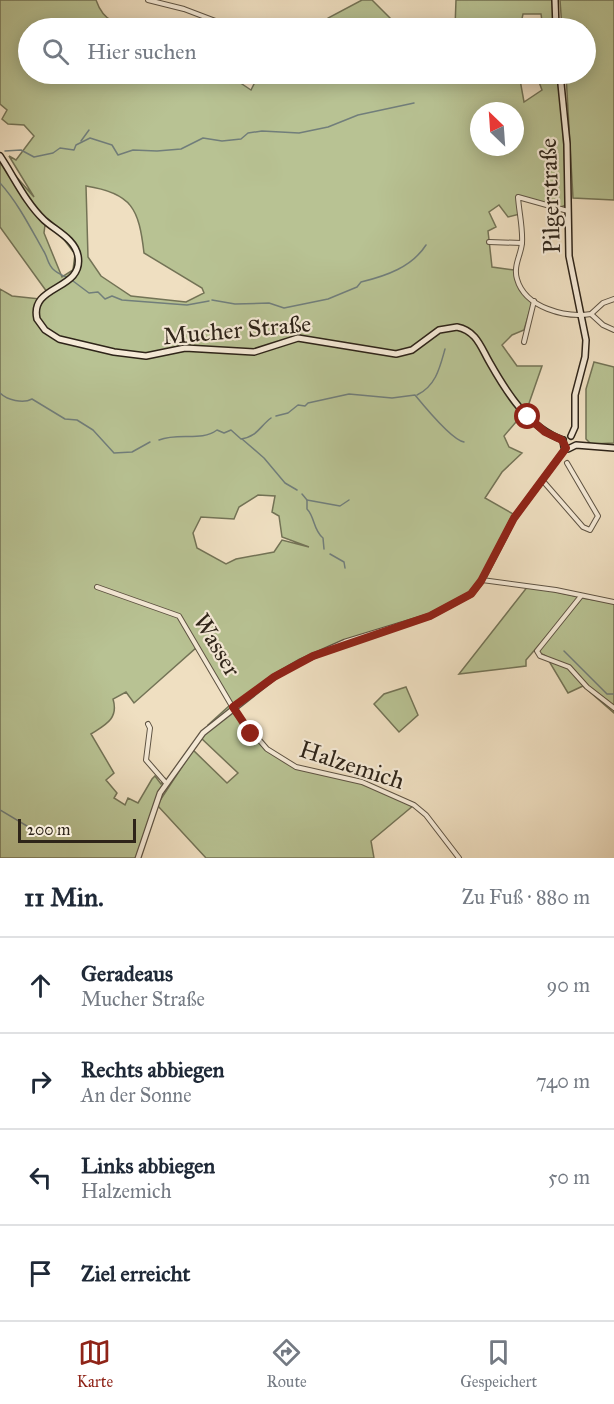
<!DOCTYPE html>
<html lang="de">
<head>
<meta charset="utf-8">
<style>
  :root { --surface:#fff; --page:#f6f6f7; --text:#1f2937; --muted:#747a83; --line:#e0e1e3; --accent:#8f2418 }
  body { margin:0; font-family:"IM FELL Great Primer",serif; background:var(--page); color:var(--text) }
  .compass { position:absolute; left:470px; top:102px; width:54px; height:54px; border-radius:50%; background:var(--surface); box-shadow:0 3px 15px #0003; rotate:335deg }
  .scale { position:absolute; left:18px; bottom:15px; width:118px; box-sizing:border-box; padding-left:6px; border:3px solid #2e2419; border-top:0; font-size:16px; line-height:21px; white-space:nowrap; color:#2e2419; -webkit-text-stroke:4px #f5ead7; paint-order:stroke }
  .stop { position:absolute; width:18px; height:18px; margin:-14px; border:4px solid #8f2418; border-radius:50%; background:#fff }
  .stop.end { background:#8f2418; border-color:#fff; box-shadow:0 2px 6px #0008 }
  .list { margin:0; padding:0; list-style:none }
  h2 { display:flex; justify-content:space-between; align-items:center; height:78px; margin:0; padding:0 24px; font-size:26px }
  h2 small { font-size:20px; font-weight:400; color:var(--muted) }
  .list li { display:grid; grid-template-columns:39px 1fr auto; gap:18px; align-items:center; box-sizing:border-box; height:96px; padding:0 24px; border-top:2px solid var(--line) }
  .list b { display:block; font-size:22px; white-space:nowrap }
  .list p { margin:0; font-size:20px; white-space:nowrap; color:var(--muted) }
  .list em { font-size:20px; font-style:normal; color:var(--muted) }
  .icon { flex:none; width:33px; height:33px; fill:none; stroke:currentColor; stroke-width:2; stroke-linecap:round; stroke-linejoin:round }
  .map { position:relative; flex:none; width:614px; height:858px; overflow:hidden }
  .search { position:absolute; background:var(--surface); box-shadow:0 3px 15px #0003; left:18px; right:18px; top:18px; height:66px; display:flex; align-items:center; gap:15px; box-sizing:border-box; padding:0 21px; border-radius:33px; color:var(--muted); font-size:22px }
  .sheet { height:462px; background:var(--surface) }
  nav { display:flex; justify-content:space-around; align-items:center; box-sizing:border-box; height:84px; border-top:2px solid var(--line); background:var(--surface); font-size:16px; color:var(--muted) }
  nav a { display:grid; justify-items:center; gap:3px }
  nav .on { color:var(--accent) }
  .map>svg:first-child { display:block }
  .green { fill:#b8c293; stroke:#737356; stroke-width:1.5; fill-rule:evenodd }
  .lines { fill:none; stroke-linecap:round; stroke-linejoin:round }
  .stream { stroke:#717e7b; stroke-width:1.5 }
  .minor-casing { stroke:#5e5343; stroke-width:6 }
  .tertiary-casing { stroke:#5e5343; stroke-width:7 }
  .secondary-casing { stroke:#2e2419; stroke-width:8 }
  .minor { stroke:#f5ead7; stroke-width:4 }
  .tertiary { stroke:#f5ead7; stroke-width:4.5 }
  .secondary { stroke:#f5ead7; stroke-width:5 }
  .route { stroke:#8f2418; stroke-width:8 }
  .labels { text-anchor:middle; stroke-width:4.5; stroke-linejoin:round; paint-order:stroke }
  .street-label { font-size:24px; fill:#2e2419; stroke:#f5ead7 }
</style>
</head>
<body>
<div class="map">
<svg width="614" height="858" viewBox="0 0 614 858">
  <rect width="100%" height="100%" fill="#efdfc1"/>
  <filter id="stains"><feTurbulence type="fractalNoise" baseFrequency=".00333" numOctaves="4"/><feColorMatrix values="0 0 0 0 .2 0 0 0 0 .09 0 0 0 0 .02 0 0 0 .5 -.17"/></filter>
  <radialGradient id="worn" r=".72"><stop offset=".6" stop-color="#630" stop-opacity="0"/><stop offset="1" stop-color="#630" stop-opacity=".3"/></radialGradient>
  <g class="green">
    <path d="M0 0H96C106 29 126 24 151 28H28V74H227L251 90 259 74H409V81L451 74H519L524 102 542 90 536 74H557L563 126 566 205 561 207 518 197 520 214 508 217 499 205 489 212 496 227 488 231 492 267 514 270 518 286 532 303 524 330 512 335 502 345 517 366H542L527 409 504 436 509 447 522 453 502 472 485 498 515 515 475 590 442 611 345 642 288 669 233 707 258 742 296 767 362 782 414 805 371 841 374 858H206L157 805 193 750 227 783 238 773 201 738 211 728 208 725 230 705 196 648 134 703 126 692 113 699C119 719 105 725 91 734L114 773 106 780 117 793 114 798 125 805 128 798 138 803 152 779 155 776 161 784 165 779 166 783 160 793 138 858H0V289L12 296 40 299 47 292 0 227V158L34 197 9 156 16 160 34 136 24 125 8 124 2 119 7 110 0 104ZM479 111H515V147H479ZM86 186C132 193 139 209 144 253L202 288 204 293 186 302 131 296 101 276 88 257ZM45 225 59 233 75 254 73 270 62 277 44 233ZM258 495 275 496 272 512 279 516 282 537 309 547 282 540 274 552 236 559 226 564 197 548 193 533 201 517 234 519 239 507Z"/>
    <path d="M362 0H372L400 28H320L328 18Z"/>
    <path d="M456 0H553L554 28H543L541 14H523L520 28H455Z"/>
    <path d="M560 0H614V200L573 198 566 74H586V28H562Z"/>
    <path d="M594 362 614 367V443L591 444 586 439V389Z"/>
    <path d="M528 586 580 597 526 660V666L459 674Z"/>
    <path d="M582 598 614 603V713L583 686 568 693 546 656 540 653 539 650Z"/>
    <path d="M406 687 418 715 399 732 374 704 384 694Z"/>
  </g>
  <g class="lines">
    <g class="stream">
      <path d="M81 141 89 130"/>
      <path d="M5 151 21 150 34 157 53 153 60 148 74 150 76 145 90 138 112 145 118 155 133 150 157 151 181 149 203 138 222 141 241 139 248 133 262 131 299 133 328 127 358 115 414 103"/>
      <path d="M0 183C18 203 30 227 43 250 48 257 47 264 54 270 57 273 62 275 66 277"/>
      <path d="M73 281 89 293 98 292 105 299 112 296 122 300 187 305 209 301"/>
      <path d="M212 300 235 304 269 303 284 308 328 299 357 287 361 282C386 276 412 267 426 245"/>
      <path d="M0 393C7 400 23 404 32 399L65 419 77 420 93 430 114 453 132 452 150 442"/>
      <path d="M417 395C436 386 440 367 445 349"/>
      <path d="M276 416 288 413 298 405 305 406 308 403 349 394 392 398 415 395C424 406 452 440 464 442"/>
      <path d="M242 439 264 458 285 483 297 490"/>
      <path d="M159 440C179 432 201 442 217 430L224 433 231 430 241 439C257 437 260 426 271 418"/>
      <path d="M302 494 307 500 340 506 349 500"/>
      <path d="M307 500V509C315 517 313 530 323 538L324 549"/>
      <path d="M330 554 344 562 345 568"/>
      <path d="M564 651 607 694H614"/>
      <path d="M0 810 42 835"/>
    </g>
    <g class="minor-casing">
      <g id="minor">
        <path d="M148 0 184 9 234 28"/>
        <path d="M568 211 518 197C519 212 523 228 522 243 521 255 513 266 517 279 525 308 566 318 591 314L603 303 614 299"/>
        <path d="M489 242 522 243"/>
        <path d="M591 314 603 325 614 330"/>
        <path d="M524 342 534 301"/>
        <path d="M543 481 583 527 590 530 598 516 567 463"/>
        <path d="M482 580 556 590 614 602"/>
        <path d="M97 587 179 616 236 713 267 749 296 767 362 782 414 805 426 815 459 858"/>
        <path d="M581 596 537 651 540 656 569 667 587 687 614 708"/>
        <path d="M148 724 150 728 146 760 166 783"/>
      </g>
    </g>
    <g class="tertiary-casing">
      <path id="tertiary" d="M138 858 160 793 203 733 274 677 300 662 345 642 430 616 471 594 482 580 514 518 566 448"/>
    </g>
    <g class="secondary-casing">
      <g id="secondary">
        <path d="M555 0 556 28"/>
        <path d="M560 74 567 144 569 256 586 340 585 357 575 395V427L571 436"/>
        <path d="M0 156C14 177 26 203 44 220 56 231 75 239 78 256 84 291 29 284 37 319L45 330 59 339 114 352 146 356 185 348 254 352 298 338 396 354 412 350 439 330 457 327C477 331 481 348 490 363 507 393 529 428 563 440"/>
        <path d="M563 440 564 447 568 449 576 445 614 448"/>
      </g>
    </g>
    <use href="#minor" class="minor"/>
    <use href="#tertiary" class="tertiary"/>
    <use href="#secondary" class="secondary"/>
  </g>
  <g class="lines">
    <path class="route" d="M251 734 233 707 274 677 313 656 430 616 471 594 481 581 514 518 566 448 562 440 545 432 528 417"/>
  </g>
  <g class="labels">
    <g class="street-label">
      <text transform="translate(550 196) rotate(-92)" y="8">Pilgerstraße</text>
      <text transform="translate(237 330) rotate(-5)" y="8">Mucher Straße</text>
      <text transform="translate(217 645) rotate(59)" y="8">Wasser</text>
      <text transform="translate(352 765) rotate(18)" y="8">Halzemich</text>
    </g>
  </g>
  <rect width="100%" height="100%" filter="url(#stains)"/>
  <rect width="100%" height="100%" fill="url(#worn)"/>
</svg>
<svg class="compass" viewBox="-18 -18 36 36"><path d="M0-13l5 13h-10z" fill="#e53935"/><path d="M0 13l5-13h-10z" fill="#747a83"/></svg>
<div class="scale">200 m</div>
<div class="stop" style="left:528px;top:417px"></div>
<div class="stop end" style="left:251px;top:734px"></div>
<div class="search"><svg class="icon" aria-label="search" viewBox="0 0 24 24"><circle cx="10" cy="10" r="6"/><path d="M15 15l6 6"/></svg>Hier suchen</div>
</div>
<section class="sheet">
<h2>11 Min.<small>Zu Fuß · 880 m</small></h2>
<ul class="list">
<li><svg class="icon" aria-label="ahead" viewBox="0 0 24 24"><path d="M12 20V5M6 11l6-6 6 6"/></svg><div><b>Geradeaus</b><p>Mucher Straße</p></div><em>90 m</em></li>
<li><svg class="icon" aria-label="right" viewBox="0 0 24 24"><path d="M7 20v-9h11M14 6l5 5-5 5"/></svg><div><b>Rechts abbiegen</b><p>An der Sonne</p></div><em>740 m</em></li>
<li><svg class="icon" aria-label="left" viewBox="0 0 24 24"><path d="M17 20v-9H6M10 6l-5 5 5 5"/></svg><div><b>Links abbiegen</b><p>Halzemich</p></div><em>50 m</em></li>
<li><svg class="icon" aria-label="arrive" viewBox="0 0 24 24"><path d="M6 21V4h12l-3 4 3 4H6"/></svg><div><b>Ziel erreicht</b></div></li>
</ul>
</section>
<nav>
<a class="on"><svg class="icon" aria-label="map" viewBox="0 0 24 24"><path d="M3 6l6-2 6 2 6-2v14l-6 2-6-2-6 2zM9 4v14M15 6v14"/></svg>Karte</a>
<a><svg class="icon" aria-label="directions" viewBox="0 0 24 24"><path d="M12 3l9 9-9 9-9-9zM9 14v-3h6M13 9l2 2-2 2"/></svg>Route</a>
<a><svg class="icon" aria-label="saved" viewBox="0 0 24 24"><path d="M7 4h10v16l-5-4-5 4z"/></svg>Gespeichert</a>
</nav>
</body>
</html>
